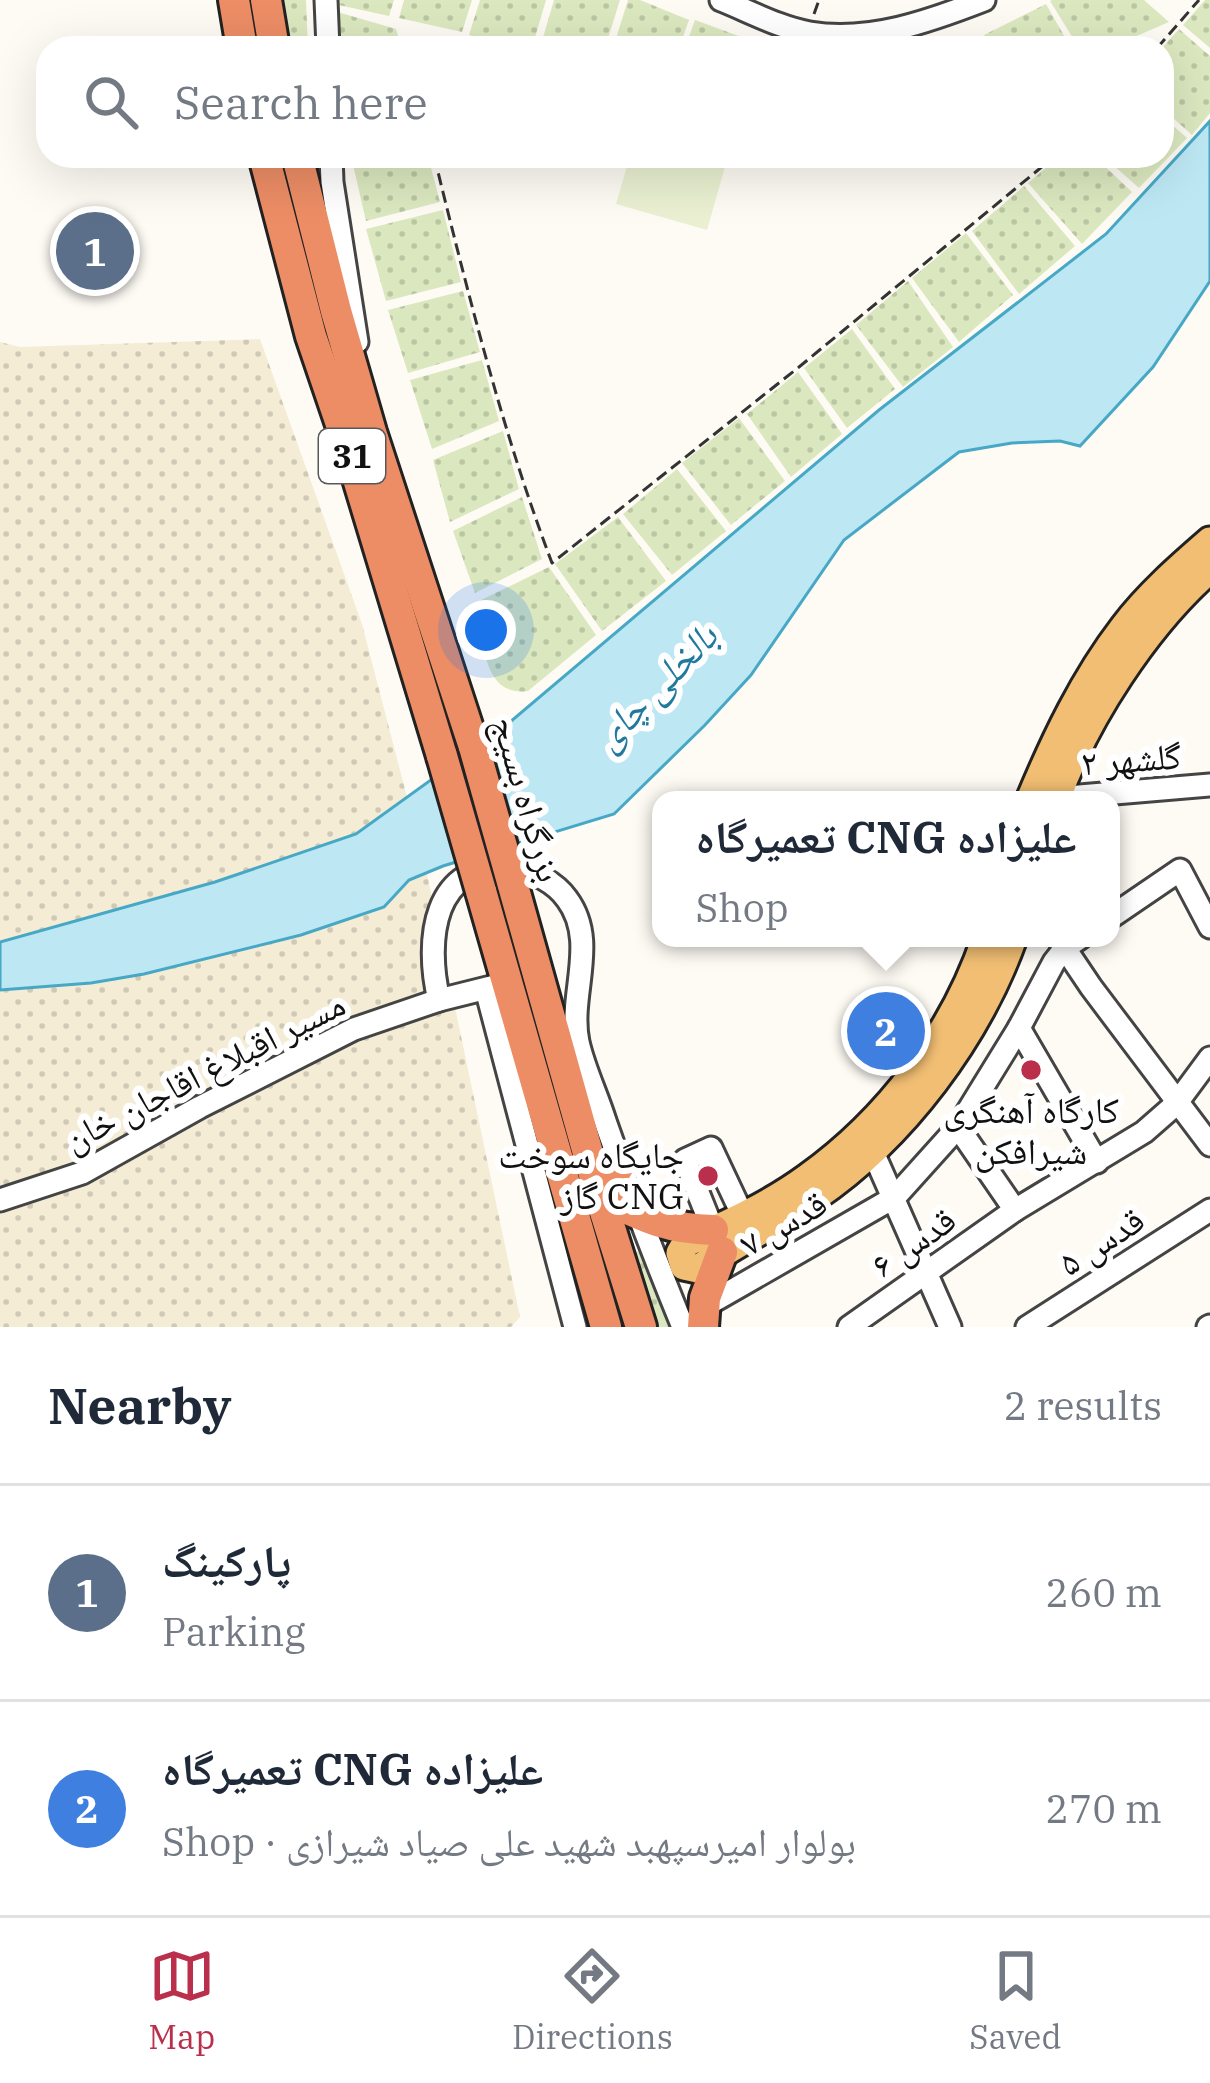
<!DOCTYPE html>
<html lang="en">
<head>
<meta charset="utf-8">
<style>
  :root { --surface:#fff; --page:#f2f2f3; --text:#1f2937; --muted:#747a83; --line:#e0e1e3; --accent:#ba2f4c }
  body { margin:0; font-family:"IBM Plex Serif","Noto Naskh Arabic",serif; background:var(--page); color:var(--text) }
  .you { position:absolute; left:486px; top:630px; width:42px; height:42px; margin:-30px; border:9px solid #fff; border-radius:50%; background:#1a73e8; box-shadow:0 0 0 18px #1a73e833 }
  .badge { display:grid; place-items:center; width:78px; height:78px; border-radius:50%; background:var(--accent); color:#fff; font-size:39px; font-weight:700 }
  .pin { position:absolute; translate:-50% -50%; border:6px solid #fff; box-shadow:0 3px 12px #0006 }
  .popup { position:absolute; left:652px; top:791px; width:468px; height:156px; box-sizing:border-box; display:grid; place-content:center; border-radius:24px; background:var(--surface); filter:drop-shadow(0 3px 9px #0005); font-size:39px; white-space:nowrap; color:var(--muted) }
  .popup b { font-size:45px; color:var(--text) }
  .popup::after { content:''; position:absolute; left:50%; top:100%; margin-left:-24px; border:24px solid transparent; border-top-color:var(--surface) }
  .list { margin:0; padding:0; list-style:none }
  h2 { display:flex; justify-content:space-between; align-items:center; height:156px; margin:0; padding:0 48px; font-size:51px }
  h2 small { font-size:39px; font-weight:400; color:var(--muted) }
  .list li { display:grid; grid-template-columns:78px 1fr auto; gap:36px; align-items:center; box-sizing:border-box; height:216px; padding:0 48px; border-top:3px solid var(--line) }
  .list b { display:block; font-size:45px; white-space:nowrap }
  .list p { margin:0; font-size:39px; white-space:nowrap; color:var(--muted) }
  .list em { font-size:39px; font-style:normal; color:var(--muted) }
  .icon { flex:none; width:66px; height:66px; fill:none; stroke:currentColor; stroke-width:2; stroke-linecap:round; stroke-linejoin:round }
  .map { position:relative; flex:none; width:1210px; height:1327px; overflow:hidden }
  .search { position:absolute; background:var(--surface); box-shadow:0 12px 48px #0002; left:36px; right:36px; top:36px; height:132px; display:flex; align-items:center; gap:30px; box-sizing:border-box; padding:0 42px; border-radius:36px; color:var(--muted); font-size:45px }
  .sheet { height:588px; background:var(--surface) }
  nav { display:flex; justify-content:space-around; align-items:center; box-sizing:border-box; height:168px; border-top:3px solid var(--line); background:var(--surface); font-size:33px; color:var(--muted) }
  nav a { display:grid; justify-items:center; gap:6px }
  nav .on { color:var(--accent) }
  .map>svg:first-child { display:block }
  .farmland { fill:url(#farmland-dots) }
  .grass { fill:url(#grass-dots) }
  .pitch { fill:#eaf0d1 }
  .water { fill:#bce7f3; stroke:#47a8c6; stroke-width:3 }
  .building { fill:url(#building-cross-hatch) }
  .lines { fill:none; stroke-linecap:round; stroke-linejoin:round }
  .minor-casing { stroke:#444; stroke-width:27 }
  .major-casing { stroke:#222; stroke-width:33 }
  .highway-casing { stroke:#222; stroke-width:36 }
  .path { stroke:#333; stroke-width:3; stroke-dasharray:12 6; stroke-linecap:butt }
  .minor { stroke:#fff; stroke-width:21 }
  .major { stroke:#f1be73; stroke-width:27 }
  .highway { stroke:#ec8d65; stroke-width:30 }
  .highway-bridge-casing { stroke:#222; stroke-width:36; stroke-linecap:butt }
  .highway-bridge { stroke:#ec8d65; stroke-width:30 }
  .poi-dot { fill:#ba2f4c; stroke:#fff; stroke-width:4.5 }
  .labels { text-anchor:middle; stroke-width:12; stroke-linejoin:round; paint-order:stroke }
  .shield { fill:#fff; stroke:#585858; stroke-width:3 }
  .shield-label { font-size:33px; font-weight:bold; fill:#111 }
  .street-label { font-size:36px; fill:#111; stroke:#fff }
  .poi-label { font-size:36px; fill:#111; stroke:#fff }
  .water-label { font-size:39px; font-style:italic; fill:#1f7a9d; stroke:#fff }
</style>
</head>
<body>
<div class="map">
<svg width="1210" height="1327" viewBox="0 0 1210 1327">
  <defs>
    <pattern id="farmland-dots" width="8" height="8" patternUnits="userSpaceOnUse" patternTransform="scale(3)"><rect width="8" height="8" fill="#f4ecd5"/><path d="M2 2h.1M6 6h.1" fill="none" stroke="#d0c9b6" stroke-width="1.8" stroke-linecap="round"/></pattern>
    <pattern id="grass-dots" width="8" height="8" patternUnits="userSpaceOnUse" patternTransform="scale(3)"><rect width="8" height="8" fill="#dbe8bf"/><path d="M2 2h.1M6 6h.1" fill="none" stroke="#bbc6a3" stroke-width="1.8" stroke-linecap="round"/></pattern>
    <pattern id="building-cross-hatch" width="8" height="8" patternUnits="userSpaceOnUse" patternTransform="scale(3)"><rect width="8" height="8" fill="#59504d"/><path d="M0 0l8 8M0 8l8-8" fill="none" stroke="#6c6562"/></pattern>
  </defs>
  <rect width="100%" height="100%" fill="#fefbf5"/>
  <path class="farmland" d="M260 339 362 624 427 874 520 1317 511 1327H0V342L20 347Z"/>
  <g class="grass">
    <path d="M275 0H306L308 48H283Z"/>
    <path d="M334 0H394L389 16 334 4Z"/>
    <path d="M404 0H472L462 32 399 18Z"/>
    <path d="M480 0H546L532 48H510L469 35Z"/>
    <path d="M554 0H620L605 48H540Z"/>
    <path d="M628 0H640L689 20 679 48H613Z"/>
    <path d="M1052 0H1144L1169 22 1109 48H1079L1050 1Z"/>
    <path d="M1205 0H1210V48L1183 25Z"/>
    <path d="M1046 4 1071 48H989L984 35Z"/>
    <path d="M334 11 396 29 402 48H338Z"/>
    <path d="M695 20 766 46 776 48H685Z"/>
    <path d="M1179 29 1210 56V113L1192 135 1162 108V48Z"/>
    <path d="M1162 116 1187 138 1139 188 1103 156H1162Z"/>
    <path d="M351 156H428L440 202 366 221Z"/>
    <path d="M1060 156H1094L1132 192 1082 244 1028 183Z"/>
    <path d="M1024 186 1075 246 1019 294 972 231Z"/>
    <path d="M443 210 461 282 386 301 366 229Z"/>
    <path d="M966 233 1013 295 959 342 912 278Z"/>
    <path d="M908 281 953 347 903 387 856 325Z"/>
    <path d="M463 291 480 352 408 373 388 310Z"/>
    <path d="M852 329 895 389 847 428 804 368Z"/>
    <path d="M482 360 499 421 432 449 410 380Z"/>
    <path d="M798 372 842 434 791 477 747 414Z"/>
    <path d="M739 418 785 481 731 525 682 463Z"/>
    <path d="M503 431 519 489 450 522 433 460Z"/>
    <path d="M677 469 726 531 672 575 623 514Z"/>
    <path d="M522 497 542 559 475 593 453 531Z"/>
    <path d="M618 517 666 581 602 631 555 564Z"/>
    <path d="M549 567 596 635 528 691C481 698 483 636 477 602Z"/>
    <path d="M626 1247 643 1254 674 1327H654Z"/>
  </g>
  <path class="pitch" d="M630 156H728L707 230 616 204Z"/>
  <path class="water" d="M1210 121V281L1153 367 1080 446 1060 441 1012 443 959 452 844 540 751 675 705 725 614 814 443 866 409 880 384 907 301 935 144 974 91 983 0 990V942L215 882 356 834 503 728 879 410 1106 234Z"/>
  <path class="building" d="M881 1012 905 1027 890 1051 866 1035Z"/>
  <g class="lines">
    <g class="minor-casing">
      <g id="minor">
        <path d="M326 0 328 48"/>
        <path d="M721 0C749 11 780 28 810 33 869 43 930 21 984 0"/>
        <path d="M331 156 332 182 357 342"/>
        <path d="M1056 798 1210 785"/>
        <path d="M1111 917 1180 870 1210 927"/>
        <path d="M1058 938 1091 987 1210 1145"/>
        <path d="M486 989 575 1327"/>
        <path d="M439 1000C425 941 432 860 513 868 532 870 556 883 567 899 599 942 568 995 578 1042 584 1069 597 1095 605 1121 629 1190 655 1259 683 1327"/>
        <path d="M1019 1028 1097 1162"/>
        <path d="M958 1127 1015 1210"/>
        <path d="M872 1150 950 1327"/>
        <path d="M0 1200 82 1173 200 1107 354 1029 439 1000 507 983"/>
        <path d="M713 1230 685 1160 711 1148 743 1216"/>
        <path d="M705 1306 895 1197 958 1127 1019 1028 1054 962 1065 948 1080 938"/>
        <path d="M849 1327 1015 1210 1144 1132 1176 1104 1210 1058"/>
        <path d="M1027 1327 1210 1210"/>
        <path d="M1208 1327 1210 1326"/>
      </g>
    </g>
    <g class="major-casing">
      <g id="major">
        <path d="M1030 800C1055 740 1084 679 1124 627 1148 595 1180 567 1210 541"/>
        <path d="M1056 800C1084 720 1146 625 1210 569"/>
        <path d="M986 938C954 1033 888 1120 807 1178 770 1205 728 1224 686 1243L680 1253 684 1266 698 1269C736 1243 777 1223 815 1197 903 1137 977 1038 1013 938"/>
      </g>
    </g>
    <g class="highway-casing">
      <g id="highway">
        <path d="M234 0 242 48"/>
        <path d="M266 0 274 48"/>
        <path d="M264 156 311 336 346 439 442 756"/>
        <path d="M297 156 336 311 371 432 474 747"/>
        <path d="M512 882 600 1196 641 1327"/>
        <path d="M481 891 606 1327"/>
        <path d="M620 1164 600 1196C642 1216 665 1229 713 1230"/>
        <path d="M703 1327 705 1298 722 1252"/>
      </g>
    </g>
    <g class="path">
      <path d="M814 14 819 0"/>
      <path d="M404 37 406 48"/>
      <path d="M1157 48 1199 0"/>
      <path d="M434 156C468 293 502 431 552 563L799 367 1055 156"/>
    </g>
    <use href="#minor" class="minor"/>
    <use href="#major" class="major"/>
    <use href="#highway" class="highway"/>
    <g class="highway-bridge-casing">
      <g id="highway-bridge">
        <path d="M474 747 512 882"/>
        <path d="M442 756 481 891"/>
      </g>
    </g>
    <use href="#highway-bridge" class="highway-bridge"/>
  </g>
  <g class="poi-dot">
    <circle cx="1031" cy="1070" r="12"/>
    <circle cx="708" cy="1176" r="12"/>
  </g>
  <g class="labels">
    <rect class="shield" x="319" y="429" width="66" height="54" rx="9"/>
    <g class="shield-label">
      <text x="352" y="468">31</text>
    </g>
    <g class="street-label">
      <text transform="translate(1131 759) rotate(-4)" y="13">گلشهر ۲</text>
      <text transform="translate(528 799) rotate(74)" y="13">بزرگراه بسیج</text>
      <text transform="translate(204 1071) rotate(-27)" y="13">مسیر اقبلاغ اقاجان خان</text>
      <text transform="translate(783 1223) rotate(-30)" y="13">قدس ۷</text>
      <text transform="translate(1101 1241) rotate(-33)" y="13">قدس ۵</text>
      <text transform="translate(913 1242) rotate(-35)" y="13">قدس ۶</text>
    </g>
    <g class="poi-label">
      <text x="1031" y="1123">کارگاه آهنگری<tspan x="1031" dy="41">شیرافکن</tspan></text>
      <text x="684" y="1168" text-anchor="end">جایگاه سوخت<tspan x="684" dy="41">گاز CNG</tspan></text>
    </g>
    <g class="water-label">
      <text transform="translate(655 686) rotate(-46)" y="14">بالخلی چای</text>
    </g>
  </g>
</svg>
<div class="you"></div>
<div class="pin badge" style="left:95px;top:251px;background:#5c6f8a">1</div>
<div class="pin badge" style="left:886px;top:1031px;background:#3f7fe0">2</div>
<div class="popup"><b>تعمیرگاه CNG علیزاده</b>Shop</div>
<div class="search"><svg class="icon" aria-label="search" viewBox="0 0 24 24"><circle cx="10" cy="10" r="6"/><path d="M15 15l6 6"/></svg>Search here</div>
</div>
<section class="sheet">
<h2>Nearby<small>2 results</small></h2>
<ul class="list">
<li><span class="badge" style="background:#5c6f8a">1</span><div><b>پارکینگ</b><p>Parking</p></div><em>260 m</em></li>
<li><span class="badge" style="background:#3f7fe0">2</span><div><b>تعمیرگاه CNG علیزاده</b><p>Shop · بولوار امیرسپهبد شهید علی صیاد شیرازی</p></div><em>270 m</em></li>
</ul>
</section>
<nav>
<a class="on"><svg class="icon" aria-label="map" viewBox="0 0 24 24"><path d="M3 6l6-2 6 2 6-2v14l-6 2-6-2-6 2zM9 4v14M15 6v14"/></svg>Map</a>
<a><svg class="icon" aria-label="directions" viewBox="0 0 24 24"><path d="M12 3l9 9-9 9-9-9zM9 14v-3h6M13 9l2 2-2 2"/></svg>Directions</a>
<a><svg class="icon" aria-label="saved" viewBox="0 0 24 24"><path d="M7 4h10v16l-5-4-5 4z"/></svg>Saved</a>
</nav>
</body>
</html>
